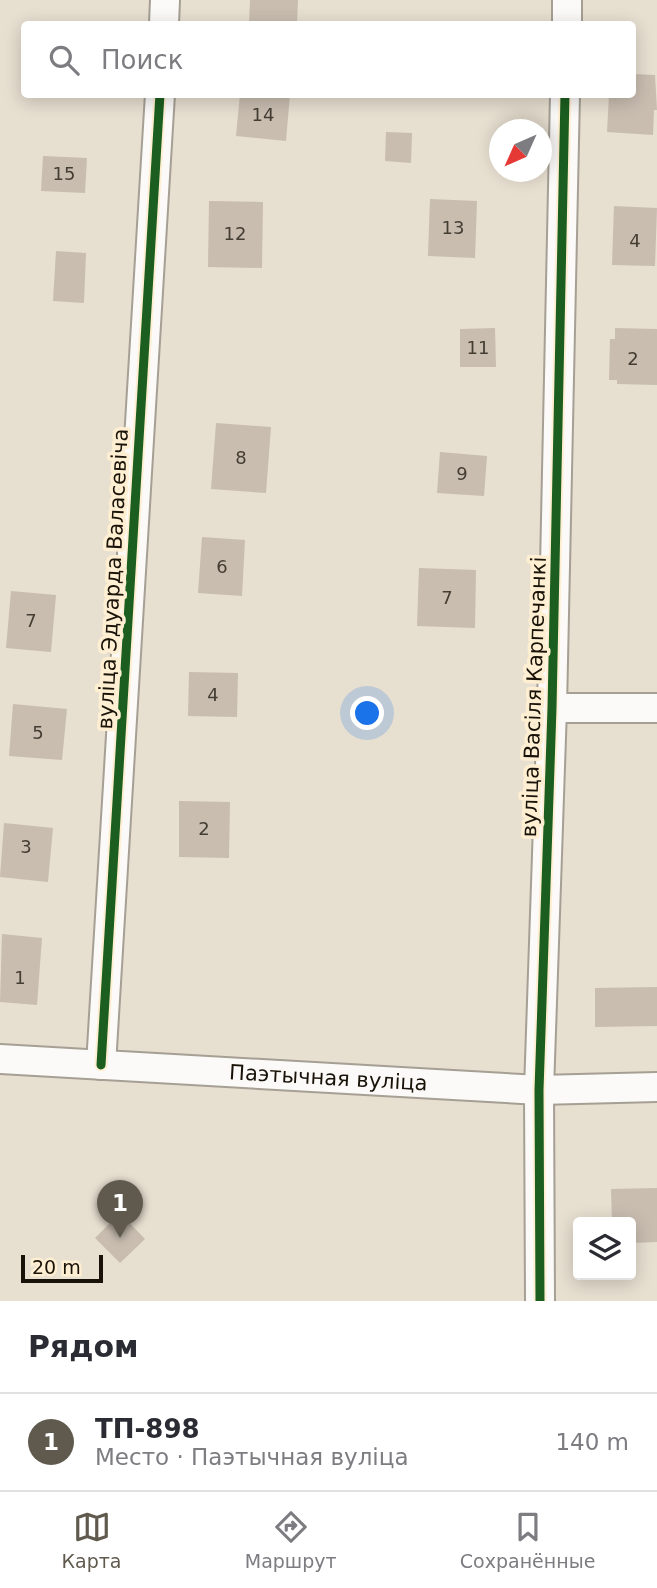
<!DOCTYPE html>
<html lang="ru">
<head>
<meta charset="utf-8">
<style>
  :root { --surface:#fff; --page:#f7f7f7; --text:#2b2b33; --muted:#7c7c81; --line:#e1e1e2; --accent:#605a4e }
  body { margin:0; font-family:"DejaVu Sans",sans-serif; background:var(--page); color:var(--text) }
  .controls { position:absolute; right:21px; bottom:21px; display:grid; overflow:hidden; border-radius:7px; box-shadow:0 4px 18px #0003 }
  .controls button { width:63px; height:63px; display:grid; place-items:center; padding:0; border:0; border-bottom:2px solid var(--line); background:var(--surface); color:var(--text); font:35px sans-serif }
  .compass { position:absolute; left:489px; top:119px; width:63px; height:63px; border-radius:50%; background:var(--surface); box-shadow:0 4px 18px #0003; rotate:225deg }
  .scale { position:absolute; left:21px; bottom:18px; width:82px; box-sizing:border-box; padding-left:7px; border:4px solid #181208; border-top:0; font-size:19px; line-height:24px; white-space:nowrap; color:#181208; -webkit-text-stroke:5px #ffefd2; paint-order:stroke }
  .you { position:absolute; left:368px; top:714px; width:24px; height:24px; margin:-18px; border:5px solid #fff; border-radius:50%; background:#1a73e8; box-shadow:0 0 0 10px #1a73e833 }
  .badge { display:grid; place-items:center; width:46px; height:46px; border-radius:50%; background:var(--accent); color:#fff; font-size:23px; font-weight:700 }
  .pin { position:absolute; translate:-50% -58px; filter:drop-shadow(0 2px 4px #0008) }
  .pin::after { content:''; position:absolute; top:37px; width:24px; height:21px; background:inherit; clip-path:polygon(0 0,100% 0,50% 100%) }
  .list { margin:0; padding:0; list-style:none }
  h2 { display:flex; justify-content:space-between; align-items:center; height:91px; margin:0; padding:0 28px; font-size:30px }
  h2 small { font-size:23px; font-weight:400; color:var(--muted) }
  .list li { display:grid; grid-template-columns:46px 1fr auto; gap:21px; align-items:center; box-sizing:border-box; height:98px; padding:0 28px; border-top:2px solid var(--line) }
  .list b { display:block; font-size:26px; white-space:nowrap }
  .list p { margin:0; font-size:23px; white-space:nowrap; color:var(--muted) }
  .list em { font-size:23px; font-style:normal; color:var(--muted) }
  .icon { flex:none; width:38px; height:38px; fill:none; stroke:currentColor; stroke-width:2; stroke-linecap:round; stroke-linejoin:round }
  .map { position:relative; flex:none; width:657px; height:1301px; overflow:hidden }
  .search { position:absolute; background:var(--surface); box-shadow:0 4px 18px #0003; left:21px; right:21px; top:21px; height:77px; display:flex; align-items:center; gap:18px; box-sizing:border-box; padding:0 24px; border-radius:7px; color:var(--muted); font-size:26px }
  .sheet { height:189px; background:var(--surface) }
  nav { display:flex; justify-content:space-around; align-items:center; box-sizing:border-box; height:98px; border-top:2px solid var(--line); background:var(--surface); font-size:19px; color:var(--muted) }
  nav a { display:grid; justify-items:center; gap:4px }
  nav .on { color:var(--accent) }
  .map>svg:first-child { display:block }
  .building { fill:#c9bdb0 }
  .lines { fill:none; stroke-linecap:round; stroke-linejoin:round }
  .street-casing { stroke:#a59f94; stroke-width:32 }
  .street { stroke:#fbfaf8; stroke-width:28 }
  .cycleway-casing { stroke:#ffefd2; stroke-width:13 }
  .cycleway { stroke:#1b5e20; stroke-width:9 }
  .labels { text-anchor:middle; stroke-width:7; stroke-linejoin:round; paint-order:stroke }
  .number-label { font-size:18px; fill:#443d32 }
  .street-label { font-size:21px; fill:#181208; stroke:#ffefd2 }
</style>
</head>
<body>
<div class="map">
<svg width="657" height="1301" viewBox="0 0 657 1301">
  <rect width="100%" height="100%" fill="#e7dfd0"/>
  <g class="building">
    <path d="M250 0H298L297 24H249Z"/>
    <path d="M633 74 655 75 657 110H654L653 135 607 132 609 94H633Z"/>
    <path d="M240 94H290L286 141 236 136Z"/>
    <path d="M386 132 412 133 411 163 385 161Z"/>
    <path d="M43 156 87 158 85 193 41 191Z"/>
    <path d="M430 199 477 201 475 258 428 256Z"/>
    <path d="M209 201 263 202 262 268 208 267Z"/>
    <path d="M614 206 657 208 655 266 612 265Z"/>
    <path d="M56 251 86 253 84 303 53 301Z"/>
    <path d="M495 328 496 367H460V329Z"/>
    <path d="M615 328 657 329V385L617 384V380H609L610 339H615Z"/>
    <path d="M216 423 271 427 266 493 211 489Z"/>
    <path d="M440 452 487 456 484 496 437 493Z"/>
    <path d="M202 537 245 540 242 596 198 593Z"/>
    <path d="M419 568 476 570 475 628 417 626Z"/>
    <path d="M11 591 56 595 51 652 6 648Z"/>
    <path d="M189 672 238 673 237 717 188 716Z"/>
    <path d="M13 704 67 709 62 760 9 756Z"/>
    <path d="M179 801 230 802 229 858 179 857Z"/>
    <path d="M4 823 53 828 48 882 0 877Z"/>
    <path d="M2 934 42 938 37 1005 0 1002Z"/>
    <path d="M657 987V1026L595 1027V988Z"/>
    <path d="M657 1188V1242L631 1243V1222H612L611 1189Z"/>
    <path d="M120 1213 145 1239 120 1263 95 1238Z"/>
  </g>
  <g class="lines">
    <g class="street-casing">
      <g id="street">
        <path d="M164 24 165 0"/>
        <path d="M567 24V0"/>
        <path d="M552 708H657"/>
        <path id="s1" d="M0 1059 539 1090 657 1087"/>
        <path d="M101 1065 160 94"/>
        <path d="M540 1301 539 1090 552 708 565 94"/>
      </g>
    </g>
    <use href="#street" class="street"/>
    <g class="cycleway-casing">
      <g id="cycleway">
        <path d="M101 1065 160 94"/>
        <path d="M540 1301 539 1090 552 708 565 94"/>
      </g>
    </g>
    <use href="#cycleway" class="cycleway"/>
  </g>
  <g class="labels">
    <g class="number-label">
      <text x="263" y="121">14</text>
      <text x="64" y="180">15</text>
      <text x="453" y="234">13</text>
      <text x="235" y="240">12</text>
      <text x="635" y="247">4</text>
      <text x="478" y="354">11</text>
      <text x="633" y="365">2</text>
      <text x="241" y="464">8</text>
      <text x="462" y="480">9</text>
      <text x="222" y="573">6</text>
      <text x="447" y="604">7</text>
      <text x="31" y="627">7</text>
      <text x="213" y="701">4</text>
      <text x="38" y="739">5</text>
      <text x="204" y="835">2</text>
      <text x="26" y="853">3</text>
      <text x="20" y="984">1</text>
    </g>
    <g class="street-label">
      <text transform="translate(113 579) rotate(-87)" y="7">вуліца Эдуарда Валасевіча</text>
      <text transform="translate(534 697) rotate(-88)" y="7">вуліца Васіля Карпечанкі</text>
      <text dy="7" stroke="none"><textPath href="#s1" startOffset="329">Паэтычная вуліца</textPath></text>
    </g>
  </g>
</svg>
<div class="controls">
<button><svg class="icon" aria-label="layers" viewBox="0 0 24 24"><path d="M12 4l9 5-9 5-9-5zM3 14l9 5 9-5"/></svg></button>
</div>
<svg class="compass" viewBox="-18 -18 36 36"><path d="M0-13l5 13h-10z" fill="#e53935"/><path d="M0 13l5-13h-10z" fill="#7c7c81"/></svg>
<div class="scale">20 m</div>
<div class="you"></div>
<div class="pin badge" style="left:120px;top:1238px">1</div>
<div class="search"><svg class="icon" aria-label="search" viewBox="0 0 24 24"><circle cx="10" cy="10" r="6"/><path d="M15 15l6 6"/></svg>Поиск</div>
</div>
<section class="sheet">
<h2>Рядом<small></small></h2>
<ul class="list">
<li><span class="badge">1</span><div><b>ТП-898</b><p>Место · Паэтычная вуліца</p></div><em>140 m</em></li>
</ul>
</section>
<nav>
<a class="on"><svg class="icon" aria-label="map" viewBox="0 0 24 24"><path d="M3 6l6-2 6 2 6-2v14l-6 2-6-2-6 2zM9 4v14M15 6v14"/></svg>Карта</a>
<a><svg class="icon" aria-label="directions" viewBox="0 0 24 24"><path d="M12 3l9 9-9 9-9-9zM9 14v-3h6M13 9l2 2-2 2"/></svg>Маршрут</a>
<a><svg class="icon" aria-label="saved" viewBox="0 0 24 24"><path d="M7 4h10v16l-5-4-5 4z"/></svg>Сохранённые</a>
</nav>
</body>
</html>
